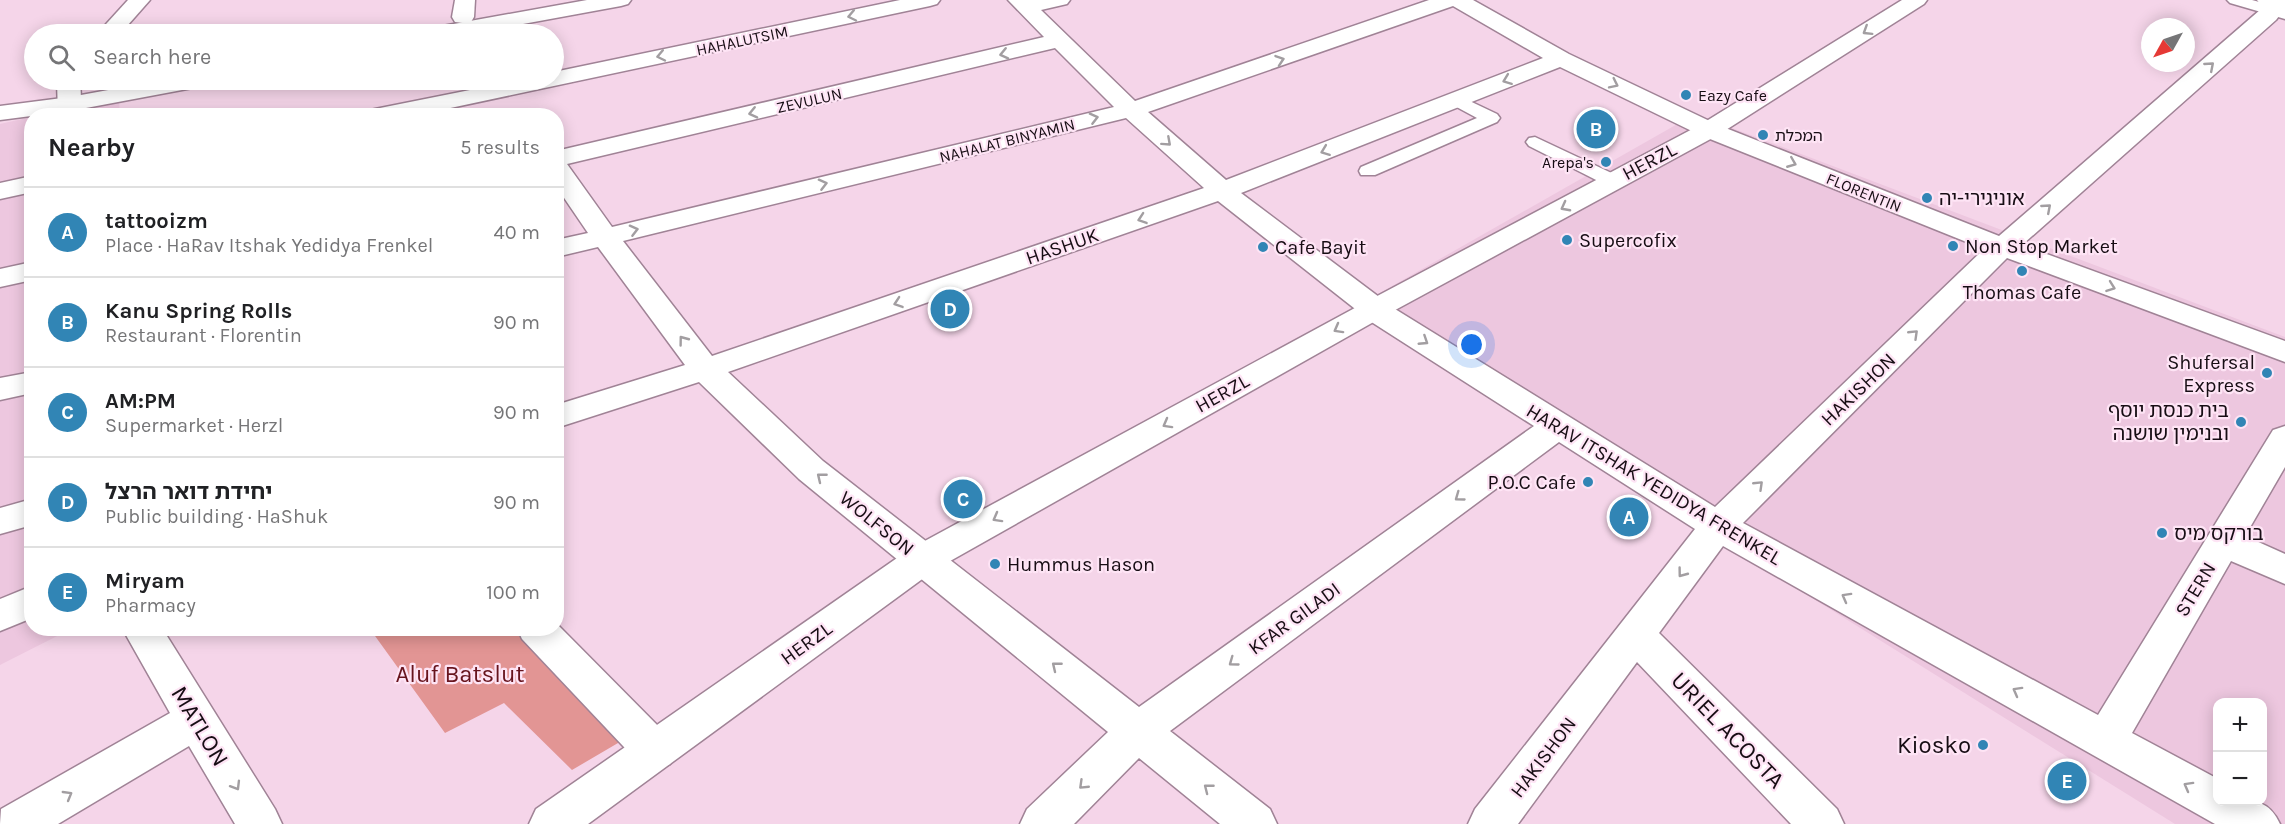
<!DOCTYPE html>
<html lang="en">
<head>
<meta charset="utf-8">
<style>
  :root { --surface:#fff; --page:#f2f2f2; --text:#202124; --muted:#757577; --line:#e0e0e0; --accent:#3185b5 }
  body { margin:0; font-family:Karla,"Noto Sans Hebrew",sans-serif; background:var(--page); color:var(--text) }
  .controls { position:absolute; right:18px; bottom:18px; display:grid; overflow:hidden; border-radius:12px; box-shadow:0 3px 15px #0003 }
  .controls button { width:54px; height:54px; display:grid; place-items:center; padding:0; border:0; border-bottom:2px solid var(--line); background:var(--surface); color:var(--text); font:30px sans-serif }
  .compass { position:absolute; left:2141px; top:18px; width:54px; height:54px; border-radius:50%; background:var(--surface); box-shadow:0 3px 15px #0003; rotate:230deg }
  .you { position:absolute; left:1472px; top:345px; width:21px; height:21px; margin:-15px; border:4px solid #fff; border-radius:50%; background:#1a73e8; box-shadow:0 0 0 9px #1a73e833 }
  .badge { display:grid; place-items:center; width:39px; height:39px; border-radius:50%; background:var(--accent); color:#fff; font-size:20px; font-weight:700 }
  .pin { position:absolute; translate:-50% -50%; border:3px solid #fff; box-shadow:0 2px 6px #0006 }
  .list { margin:0; padding:0; list-style:none }
  h2 { display:flex; justify-content:space-between; align-items:center; height:78px; margin:0; padding:0 24px; font-size:26px }
  h2 small { font-size:20px; font-weight:400; color:var(--muted) }
  .list li { display:grid; grid-template-columns:39px 1fr auto; gap:18px; align-items:center; box-sizing:border-box; height:90px; padding:0 24px; border-top:2px solid var(--line) }
  .list b { display:block; font-size:22px; white-space:nowrap }
  .list p { margin:0; font-size:20px; white-space:nowrap; color:var(--muted) }
  .list em { font-size:20px; font-style:normal; color:var(--muted) }
  .icon { flex:none; width:33px; height:33px; fill:none; stroke:currentColor; stroke-width:2; stroke-linecap:round; stroke-linejoin:round }
  .map { position:relative; flex:none; width:2285px; height:824px; overflow:hidden }
  .search { position:absolute; background:var(--surface); box-shadow:0 3px 15px #0003; left:24px; top:24px; width:540px; height:66px; display:flex; align-items:center; gap:15px; box-sizing:border-box; padding:0 21px; border-radius:33px; color:var(--muted); font-size:22px }
  .panel { position:absolute; background:var(--surface); box-shadow:0 3px 15px #0003; left:24px; top:108px; width:540px; height:528px; border-radius:24px }
  .map>svg:first-child { display:block }
  .built { fill:#edc7df; fill-rule:evenodd }
  .green { fill:#e29594 }
  .lines { fill:none; stroke-linecap:round; stroke-linejoin:round }
  .lane-casing { stroke:#a08396; stroke-width:3 }
  .street-casing { stroke:#a08396; stroke-width:3 }
  .secondary-casing { stroke:#a08396; stroke-width:3 }
  .lane { fill:#fff; fill-rule:evenodd }
  .street { fill:#fff; fill-rule:evenodd }
  .secondary { fill:#fff; fill-rule:evenodd }
  .oneway { stroke:#a29ea1 }
  .poi-dot { fill:#3185b5; stroke:#fee4f5; stroke-width:2 }
  .labels { text-anchor:middle; stroke-width:4.5; stroke-linejoin:round; paint-order:stroke }
  .far-street-label { font-size:16px; fill:#170d14; stroke:#fee4f5 }
  .far-poi-label { font-size:16px; fill:#170d14; stroke:#fee4f5; text-anchor:start }
  .street-label { font-size:20px; fill:#170d14; stroke:#fee4f5 }
  .poi-label { font-size:20px; fill:#170d14; stroke:#fee4f5; text-anchor:start }
  .near-park-label { font-size:24px; fill:#67141d; stroke:#fee4f5 }
  .near-street-label { font-size:24px; fill:#170d14; stroke:#fee4f5 }
  .near-poi-label { font-size:24px; fill:#170d14; stroke:#fee4f5; text-anchor:end }
</style>
</head>
<body>
<div class="map">
<svg width="2285" height="824" viewBox="0 0 2285 824">
  <rect width="100%" height="100%" fill="#f5d5e9"/>
  <g class="built">
    <path d="M119 101 120 115 42 116Z"/>
    <path d="M1695 114 2285 337V824H2175L1350 310ZM2218 702H2262V802H2218Z"/>
    <path d="M31 117 32 628 71 629 0 665V124Z"/>
  </g>
  <path class="green" d="M370 629H544L647 726 572 770 504 703 445 733Z"/>
  <g class="lines">
    <g class="lane-casing">
      <g id="lane">
        <path d="M2227 0H2252L2285 9V19L2230 3Z"/>
        <path d="M1457 95 1497 114 1500 118 1497 122 1375 175H1361L1359 171 1361 167 1477 118 1451 104 1448 100 1451 96Z"/>
        <path d="M1535 137 1620 177 1623 181 1620 185H1606L1529 146 1526 142 1529 138Z"/>
      </g>
    </g>
    <g class="street-casing">
      <g id="street">
        <path d="M128 0H150L120 34H97Z"/>
        <path d="M455 0H475L474 17 471 22 463 23 455 22 452 17Z"/>
        <path d="M900 0H940L937 4 930 6 413 116H363L366 111 375 109 520 80H554V72Z"/>
        <path d="M1008 0H1070L1067 4 1041 10 1135 101 1429 0H1473L1569 54 1718 125 1999 236 2260 10 2264 6V0H2282L2285 8 2276 20 2022 245 2285 341V362L2007 258 1743 523 2098 715 2273 430 2285 426V467L2245 536 2285 554V584L2231 561 2132 733 2218 779V802C2247 802 2266 794 2280 824H2215L1723 546 1659 633 1837 809 1844 824H1791L1637 662 1518 824H1468L1475 809 1695 529 1559 442 1170 731 1270 809 1277 824H1220L1139 758 1074 824H1020L1027 809 1108 732 799 479 699 382 556 428V405L685 365 598 247 556 257V240L588 233 556 186V151L1044 37ZM1453 6 1543 58 1226 180 1148 112ZM1055 48 1114 107 612 227 567 164ZM1560 67 1700 135 1984 249 1715 507 1395 309 1241 193ZM1126 118 1204 188 712 356 623 241ZM1218 201 1373 323 1534 426 1139 707 823 461 728 372Z"/>
        <path d="M57 80H80L82 116H58Z"/>
        <path d="M32 176V192L0 199V183Z"/>
        <path d="M32 262V280L0 287V269Z"/>
        <path d="M32 372V393L0 400V378Z"/>
        <path d="M32 499V525L0 534V508Z"/>
        <path d="M32 586V618L0 631V599Z"/>
        <path d="M556 623 670 738 677 751 670 764 655 770 640 764 522 639 517 628H556Z"/>
        <path d="M122 628H162L275 809 282 824H235L189 746 58 824H0L1 809 170 713Z"/>
      </g>
    </g>
    <g class="secondary-casing">
      <g id="secondary">
        <path d="M587 0H631L628 4 621 6 469 34H426L429 29 437 27Z"/>
        <path d="M1902 0H1927L1924 4 1718 135 1386 315 936 569 588 824H529L536 809 910 549 1364 303 1700 125Z"/>
        <path d="M2257 0H2285V11L2260 4Z"/>
        <path d="M163 80H210L206 85 198 87 70 111 0 120V106L70 97Z"/>
      </g>
    </g>
    <use href="#lane" class="lane"/>
    <use href="#street" class="street"/>
    <use href="#secondary" class="secondary"/>
  </g>
  <defs><path id="oneway-chevron" d="M-2-3.5L2.5 0L-2 3.5" fill="none" stroke-width="1.6" stroke-linecap="round" stroke-linejoin="round" transform="scale(1.5)"/></defs>
  <g class="oneway">
    <use href="#oneway-chevron" transform="translate(852 16) rotate(168)"/>
    <use href="#oneway-chevron" transform="translate(1867 31) rotate(148)"/>
    <use href="#oneway-chevron" transform="translate(1004 54) rotate(167)"/>
    <use href="#oneway-chevron" transform="translate(661 56) rotate(168)"/>
    <use href="#oneway-chevron" transform="translate(1280 60) rotate(-19)"/>
    <use href="#oneway-chevron" transform="translate(2210 66) rotate(-41)"/>
    <use href="#oneway-chevron" transform="translate(1507 80) rotate(159)"/>
    <use href="#oneway-chevron" transform="translate(1614 84) rotate(26)"/>
    <use href="#oneway-chevron" transform="translate(753 113) rotate(167)"/>
    <use href="#oneway-chevron" transform="translate(1094 118) rotate(-14)"/>
    <use href="#oneway-chevron" transform="translate(1167 142) rotate(42)"/>
    <use href="#oneway-chevron" transform="translate(1325 151) rotate(159)"/>
    <use href="#oneway-chevron" transform="translate(1792 163) rotate(22)"/>
    <use href="#oneway-chevron" transform="translate(823 184) rotate(-14)"/>
    <use href="#oneway-chevron" transform="translate(1565 207) rotate(152)"/>
    <use href="#oneway-chevron" transform="translate(2047 208) rotate(-41)"/>
    <use href="#oneway-chevron" transform="translate(1142 219) rotate(161)"/>
    <use href="#oneway-chevron" transform="translate(634 230) rotate(-14)"/>
    <use href="#oneway-chevron" transform="translate(2111 287) rotate(20)"/>
    <use href="#oneway-chevron" transform="translate(898 303) rotate(161)"/>
    <use href="#oneway-chevron" transform="translate(1338 329) rotate(151)"/>
    <use href="#oneway-chevron" transform="translate(1914 334) rotate(-44)"/>
    <use href="#oneway-chevron" transform="translate(683 340) rotate(-127)"/>
    <use href="#oneway-chevron" transform="translate(1424 341) rotate(33)"/>
    <use href="#oneway-chevron" transform="translate(1167 424) rotate(151)"/>
    <use href="#oneway-chevron" transform="translate(821 477) rotate(-141)"/>
    <use href="#oneway-chevron" transform="translate(1759 485) rotate(-44)"/>
    <use href="#oneway-chevron" transform="translate(1459 497) rotate(144)"/>
    <use href="#oneway-chevron" transform="translate(997 518) rotate(151)"/>
    <use href="#oneway-chevron" transform="translate(1682 573) rotate(127)"/>
    <use href="#oneway-chevron" transform="translate(1846 597) rotate(-151)"/>
    <use href="#oneway-chevron" transform="translate(1233 662) rotate(144)"/>
    <use href="#oneway-chevron" transform="translate(1056 666) rotate(-141)"/>
    <use href="#oneway-chevron" transform="translate(2017 691) rotate(-151)"/>
    <use href="#oneway-chevron" transform="translate(1083 785) rotate(136)"/>
    <use href="#oneway-chevron" transform="translate(236 786) rotate(59)"/>
    <use href="#oneway-chevron" transform="translate(2188 786) rotate(-151)"/>
    <use href="#oneway-chevron" transform="translate(1208 788) rotate(-142)"/>
    <use href="#oneway-chevron" transform="translate(68 795) rotate(-30)"/>
  </g>
  <g class="poi-dot">
    <circle cx="1686" cy="95" r="6"/>
    <circle cx="1763" cy="135" r="6"/>
    <circle cx="1606" cy="162" r="6"/>
    <circle cx="1927" cy="198" r="6"/>
    <circle cx="1567" cy="240" r="6"/>
    <circle cx="1953" cy="246" r="6"/>
    <circle cx="1263" cy="247" r="6"/>
    <circle cx="2022" cy="271" r="6"/>
    <circle cx="2267" cy="373" r="6"/>
    <circle cx="2241" cy="422" r="6"/>
    <circle cx="1588" cy="482" r="6"/>
    <circle cx="2162" cy="533" r="6"/>
    <circle cx="995" cy="564" r="6"/>
    <circle cx="1983" cy="745" r="6"/>
  </g>
  <g class="labels">
    <g class="far-street-label">
      <text transform="translate(742 40) rotate(-12)" y="6">HAHALUTSIM</text>
      <text transform="translate(809 100) rotate(-13)" y="6">ZEVULUN</text>
      <text transform="translate(1007 140) rotate(-14)" y="6">NAHALAT BINYAMIN</text>
      <text transform="translate(1864 192) rotate(22)" y="6">FLORENTIN</text>
    </g>
    <g class="far-poi-label">
      <text x="1698" y="101">Eazy Cafe</text>
      <text x="1775" y="141">המכלת</text>
      <text x="1594" y="168" text-anchor="end">Arepa's</text>
    </g>
    <g class="street-label">
      <text transform="translate(1649 161) rotate(-28)" y="7">HERZL</text>
      <text transform="translate(1062 246) rotate(-19)" y="7">HASHUK</text>
      <text transform="translate(1858 389) rotate(-44)" y="7">HAKISHON</text>
      <text transform="translate(1222 393) rotate(-29)" y="7">HERZL</text>
      <text transform="translate(1654 484) rotate(31)" y="7">HARAV ITSHAK YEDIDYA FRENKEL</text>
      <text transform="translate(877 523) rotate(39)" y="7">WOLFSON</text>
      <text transform="translate(2195 589) rotate(-59)" y="7">STERN</text>
      <text transform="translate(1294 618) rotate(-36)" y="7">KFAR GILADI</text>
      <text transform="translate(806 643) rotate(-36)" y="7">HERZL</text>
      <text transform="translate(1543 757) rotate(-53)" y="7">HAKISHON</text>
    </g>
    <g class="poi-label">
      <text x="1939" y="205">אוניגירי-יה</text>
      <text x="1579" y="247">Supercofix</text>
      <text x="1965" y="253">Non Stop Market</text>
      <text x="1275" y="254">Cafe Bayit</text>
      <text x="2022" y="299" text-anchor="middle">Thomas Cafe</text>
      <text x="2255" y="369" text-anchor="end">Shufersal<tspan x="2255" dy="23">Express</tspan></text>
      <text x="2229" y="417" text-anchor="end">בית כנסת יוסף<tspan x="2229" dy="23">ובנימין שושנה</tspan></text>
      <text x="1576" y="489" text-anchor="end">P.O.C Cafe</text>
      <text x="2174" y="540">בורקס מיס</text>
      <text x="1007" y="571">Hummus Hason</text>
    </g>
    <g class="near-park-label">
      <text x="460" y="682">Aluf Batslut</text>
    </g>
    <g class="near-street-label">
      <text transform="translate(200 726) rotate(59)" y="8">MATLON</text>
      <text transform="translate(1728 730) rotate(46)" y="8">URIEL ACOSTA</text>
    </g>
    <g class="near-poi-label">
      <text x="1971" y="753">Kiosko</text>
    </g>
  </g>
</svg>
<div class="controls">
<button>+</button>
<button>−</button>
</div>
<svg class="compass" viewBox="-18 -18 36 36"><path d="M0-13l5 13h-10z" fill="#e53935"/><path d="M0 13l5-13h-10z" fill="#757577"/></svg>
<div class="you"></div>
<div class="pin badge" style="left:1629px;top:517px">A</div>
<div class="pin badge" style="left:1596px;top:129px">B</div>
<div class="pin badge" style="left:963px;top:499px">C</div>
<div class="pin badge" style="left:950px;top:309px">D</div>
<div class="pin badge" style="left:2067px;top:781px">E</div>
<div class="search"><svg class="icon" aria-label="search" viewBox="0 0 24 24"><circle cx="10" cy="10" r="6"/><path d="M15 15l6 6"/></svg>Search here</div>
<section class="panel">
<h2>Nearby<small>5 results</small></h2>
<ul class="list">
<li><span class="badge">A</span><div><b>tattooizm</b><p>Place · HaRav Itshak Yedidya Frenkel</p></div><em>40 m</em></li>
<li><span class="badge">B</span><div><b>Kanu Spring Rolls</b><p>Restaurant · Florentin</p></div><em>90 m</em></li>
<li><span class="badge">C</span><div><b>AM:PM</b><p>Supermarket · Herzl</p></div><em>90 m</em></li>
<li><span class="badge">D</span><div><b>יחידת דואר הרצל</b><p>Public building · HaShuk</p></div><em>90 m</em></li>
<li><span class="badge">E</span><div><b>Miryam</b><p>Pharmacy</p></div><em>100 m</em></li>
</ul>
</section>
</div>
</body>
</html>
